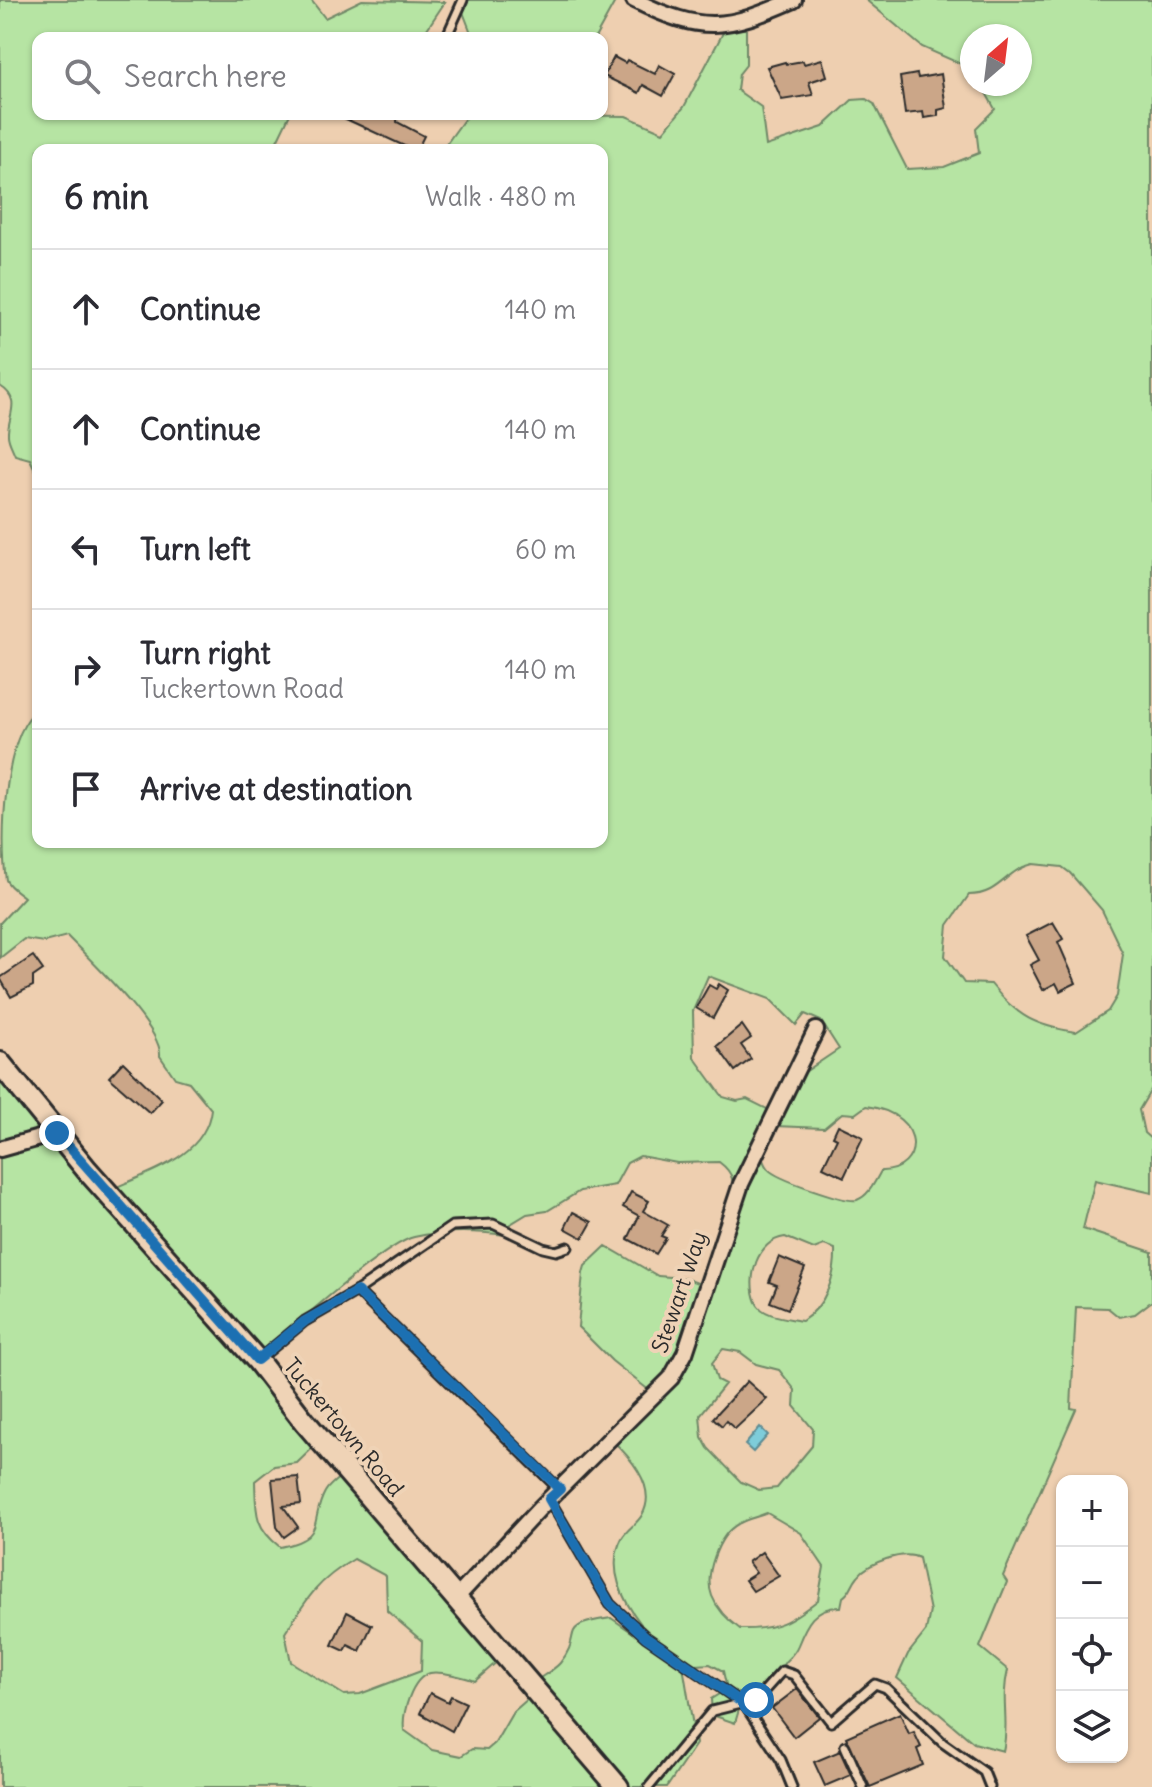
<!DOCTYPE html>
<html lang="en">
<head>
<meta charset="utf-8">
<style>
  :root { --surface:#fff; --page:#f7f7f7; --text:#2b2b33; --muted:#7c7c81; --line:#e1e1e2 }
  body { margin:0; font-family:Delius,sans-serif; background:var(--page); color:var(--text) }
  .controls { position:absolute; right:24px; bottom:24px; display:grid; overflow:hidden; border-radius:16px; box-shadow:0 2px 6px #0004 }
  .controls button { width:72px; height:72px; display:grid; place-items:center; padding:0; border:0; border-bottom:2px solid var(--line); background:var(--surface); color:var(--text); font:40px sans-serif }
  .compass { position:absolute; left:960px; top:24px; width:72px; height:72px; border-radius:50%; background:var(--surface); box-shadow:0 2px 6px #0004; rotate:28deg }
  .stop { position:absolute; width:24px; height:24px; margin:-18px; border:6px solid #1f6fb2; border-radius:50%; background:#fff }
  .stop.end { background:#1f6fb2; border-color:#fff; box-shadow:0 2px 8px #0008 }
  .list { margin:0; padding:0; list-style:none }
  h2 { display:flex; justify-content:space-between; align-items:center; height:104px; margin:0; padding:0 32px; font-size:34px }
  h2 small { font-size:26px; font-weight:400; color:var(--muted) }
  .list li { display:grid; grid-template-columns:52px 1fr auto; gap:24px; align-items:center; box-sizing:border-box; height:120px; padding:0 32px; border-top:2px solid var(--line) }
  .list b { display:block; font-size:30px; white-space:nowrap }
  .list p { margin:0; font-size:26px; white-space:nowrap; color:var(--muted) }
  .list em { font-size:26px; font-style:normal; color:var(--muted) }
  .icon { flex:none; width:44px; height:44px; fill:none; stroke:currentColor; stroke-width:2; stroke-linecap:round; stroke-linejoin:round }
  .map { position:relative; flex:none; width:1152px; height:1787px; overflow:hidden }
  .search { position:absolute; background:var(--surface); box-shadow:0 2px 6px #0004; left:32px; top:32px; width:576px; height:88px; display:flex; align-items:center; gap:20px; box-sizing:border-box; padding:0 28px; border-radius:16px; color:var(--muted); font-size:30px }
  .panel { position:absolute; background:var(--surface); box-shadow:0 2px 6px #0004; left:32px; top:144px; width:576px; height:704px; border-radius:16px }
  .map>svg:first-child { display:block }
  .green { fill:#b6e4a3; stroke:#708867; stroke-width:2; fill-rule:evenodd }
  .water { fill:#7ecdda; stroke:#5d8c94; stroke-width:2 }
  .building { fill:#cba688; stroke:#2b2b2b; stroke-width:2 }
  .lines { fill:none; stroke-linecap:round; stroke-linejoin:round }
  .lane-casing { stroke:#2b2b2b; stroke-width:13 }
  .street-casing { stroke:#2b2b2b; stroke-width:20 }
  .secondary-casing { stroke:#2b2b2b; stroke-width:26 }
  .lane { stroke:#efd3b6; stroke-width:7 }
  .street { stroke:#efd3b6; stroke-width:14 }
  .secondary { stroke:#efd3b6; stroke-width:20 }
  .route { stroke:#1f6fb2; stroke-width:10 }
  .labels { text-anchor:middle; stroke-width:8; stroke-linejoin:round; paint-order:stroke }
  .street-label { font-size:22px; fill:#2b2b2b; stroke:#efd3b6 }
</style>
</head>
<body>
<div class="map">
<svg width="1152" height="1787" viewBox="0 0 1152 1787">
  <rect width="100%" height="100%" fill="#eecfb0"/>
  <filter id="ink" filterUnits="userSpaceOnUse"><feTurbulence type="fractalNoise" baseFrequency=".0125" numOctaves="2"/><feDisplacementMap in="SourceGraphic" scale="16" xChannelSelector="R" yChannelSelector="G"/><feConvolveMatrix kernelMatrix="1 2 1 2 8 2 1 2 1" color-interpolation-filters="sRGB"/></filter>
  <g filter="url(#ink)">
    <g class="green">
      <path d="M0 0H311L325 18 362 0 445 2 421 38H38V114H290L277 141 290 150H38V476L30 459 15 455C13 449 8 441 8 435 7 416 23 400 0 386Z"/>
      <path d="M467 0H616L595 38H473L463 12Z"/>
      <path d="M866 0H1152V1088L1139 1110 1144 1133 1152 1140V1193L1095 1180 1083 1229 1152 1252V1301L1135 1314 1119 1317 1108 1308 1076 1307 1071 1408 1076 1409 1003 1576 1007 1582 980 1647 1008 1670C1000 1702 1010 1721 1003 1751L974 1743 897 1678 908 1654 926 1631 930 1611 919 1558C904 1550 869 1562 858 1576 851 1584 852 1591 843 1597L841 1607C814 1606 806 1625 798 1645 790 1664 782 1653 779 1683L761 1697 741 1703 735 1723 712 1715 711 1699 727 1689 723 1671 710 1664 683 1666 696 1744 667 1787H0V1061L110 1190C148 1172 206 1157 211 1109L189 1082 175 1078 160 1056C163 1028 88 958 67 936L44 942 24 939 0 958V923L24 897C18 892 9 887 6 880 0 842 3 734 38 709V842H602V150H442L468 114 626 116 663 132 684 107 725 29H746V65L739 74 737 90 761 107 766 146 823 127 852 100 866 99 874 104 907 169 944 167 979 153 976 128 995 109 981 84H1020V36H972V69L922 47ZM1033 864 1062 867 1070 873 1102 910 1123 954 1117 996 1108 1011 1076 1032C1036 1026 1017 1017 991 984L964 983 945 956 948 925 969 895C1000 895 1005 870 1033 864ZM708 976 770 999 796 1025 805 1014 821 1021 839 1049 790 1082 773 1112 747 1099 737 1101 723 1097 694 1057 693 1011ZM866 1106C928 1114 924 1172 881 1171 875 1181 869 1196 857 1200 847 1203 776 1179 768 1169 764 1165 762 1157 760 1152L775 1126 824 1128 842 1113 855 1114ZM640 1156 677 1163 719 1162C735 1174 735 1183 728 1201L733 1202 703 1285 684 1278 658 1276 606 1246 585 1266 583 1273 578 1327 612 1361 655 1395 612 1440C630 1457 658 1488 642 1515 637 1524 627 1529 622 1538 606 1568 623 1601 641 1624L639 1632 633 1633 611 1618C554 1626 585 1633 560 1663 554 1670 542 1676 534 1682L537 1691 513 1712 495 1743 487 1750 472 1749 461 1756 432 1750 404 1730C402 1714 411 1678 430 1673 440 1671 465 1677 475 1681L507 1653 349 1470C342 1476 329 1484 325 1492 309 1521 327 1538 280 1547 254 1527 256 1512 255 1481L274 1466 297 1463 321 1440 258 1356C287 1333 384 1244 414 1237 445 1230 475 1231 506 1235L509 1225 527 1214 547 1211 580 1191 615 1185 627 1163ZM785 1237 814 1249 824 1245 835 1249C836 1276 826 1306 802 1321 788 1318 762 1317 756 1302 746 1279 757 1240 785 1237ZM723 1349 740 1352 756 1364 779 1370 795 1390 794 1406 813 1429 812 1446 777 1488 759 1490 741 1482 708 1448 702 1437 700 1415 725 1384 717 1380 712 1363ZM767 1513 801 1533 824 1567 818 1600C790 1622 776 1630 740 1629 729 1621 717 1609 712 1596 704 1575 718 1535 738 1524 746 1519 758 1517 767 1513ZM354 1559 386 1576 387 1611 422 1641 421 1671 360 1694 344 1695 291 1662 285 1633C307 1598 318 1580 354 1559Z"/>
    </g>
    <path class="water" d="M760 1427 768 1435 753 1452 745 1445Z"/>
    <g class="building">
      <path d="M614 57 625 63 627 60 655 74 659 65 675 74 663 96 643 85 639 93 604 76Z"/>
      <path d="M822 59 827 76 809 82 813 95 782 100 767 67 785 62 786 64 803 61 804 64Z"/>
      <path d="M917 74 918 78 941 74 946 108 938 110V116L924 118 923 112 905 114 900 77Z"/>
      <path d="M335 114H398L397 122 424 136 417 150H413Z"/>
      <path d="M1053 922 1063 939 1058 942 1076 983 1060 991 1056 983 1043 990 1030 965 1039 960 1026 936Z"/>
      <path d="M33 956 43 970 33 977V986L11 997 0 978Z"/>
      <path d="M719 984 728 990 713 1018 696 1008 709 985 716 989Z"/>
      <path d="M742 1025 751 1038 741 1045 751 1059 735 1071 717 1046Z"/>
      <path d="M123 1062 162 1100 150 1113 109 1077Z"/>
      <path d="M838 1125 863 1137 844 1177 823 1167 837 1138 833 1136Z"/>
      <path d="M631 1192 649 1201 643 1211 668 1225 661 1236 666 1238 656 1254 628 1239 639 1216 623 1207Z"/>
      <path d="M573 1212 592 1222 583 1238 565 1228Z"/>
      <path d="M779 1257 805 1268 788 1309 770 1302 777 1285 769 1282Z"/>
      <path d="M747 1381 767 1399 735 1429 726 1421 722 1426 713 1418Z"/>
      <path d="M298 1477 301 1504 283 1506 298 1527 284 1537 277 1527 272 1479Z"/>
      <path d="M762 1552 779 1576 753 1591 745 1580 756 1573 748 1562Z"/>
      <path d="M347 1612 372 1625 360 1651 348 1645 345 1651 332 1645Z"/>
      <path d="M797 1689 819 1717 794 1737 772 1708Z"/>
      <path d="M430 1693 448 1702 451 1696 466 1703 452 1731 420 1713Z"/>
      <path d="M900 1713 909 1734 914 1732 921 1747 917 1749 923 1765 870 1787 846 1737Z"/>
      <path d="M840 1751 851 1775 825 1786 814 1762Z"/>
    </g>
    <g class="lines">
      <g class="lane-casing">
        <g id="lane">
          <path d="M446 38 463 0"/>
          <path d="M357 1291 558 1488"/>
          <path d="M259 1359 305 1321 357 1291 452 1226 493 1224 543 1248 556 1251 568 1247"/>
          <path d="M549 1499 610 1604 646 1637 744 1704 781 1760 792 1787"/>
          <path d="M845 1746 863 1787"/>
          <path d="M649 1787 712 1711 756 1700 782 1671 794 1675 831 1722 875 1684 886 1688 943 1743 984 1772 990 1787"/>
        </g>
      </g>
      <g class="street-casing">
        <g id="street">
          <path d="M634 0C702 34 726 30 794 0"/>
          <path d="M0 1149 57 1133"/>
          <path d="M457 1597 539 1509 671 1378 685 1353 741 1184 816 1030"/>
        </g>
      </g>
      <g class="secondary-casing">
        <path id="secondary" d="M0 1063 87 1170 257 1360 304 1421 618 1787"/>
      </g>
      <use href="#lane" class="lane"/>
      <use href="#street" class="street"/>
      <use href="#secondary" class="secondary"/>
    </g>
  </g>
  <g class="lines" filter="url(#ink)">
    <path class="route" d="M57 1133 257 1360 305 1321 357 1291 560 1489 549 1499 610 1604 646 1637 744 1704 756 1700"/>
  </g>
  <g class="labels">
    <g class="street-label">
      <text transform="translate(679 1292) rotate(-71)" y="8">Stewart Way</text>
      <text transform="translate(344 1427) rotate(50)" y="8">Tuckertown Road</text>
    </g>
  </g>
</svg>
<div class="controls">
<button>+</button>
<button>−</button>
<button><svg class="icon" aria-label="locate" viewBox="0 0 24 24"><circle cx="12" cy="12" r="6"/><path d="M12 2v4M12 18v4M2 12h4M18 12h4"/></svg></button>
<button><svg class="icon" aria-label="layers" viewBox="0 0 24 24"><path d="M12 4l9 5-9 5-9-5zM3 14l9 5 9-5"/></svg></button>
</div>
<svg class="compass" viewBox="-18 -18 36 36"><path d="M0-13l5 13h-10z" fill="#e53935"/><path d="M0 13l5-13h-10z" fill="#7c7c81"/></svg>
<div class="stop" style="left:756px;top:1700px"></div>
<div class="stop end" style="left:57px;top:1133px"></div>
<div class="search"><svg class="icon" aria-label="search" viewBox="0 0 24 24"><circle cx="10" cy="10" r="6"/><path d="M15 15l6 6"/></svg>Search here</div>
<section class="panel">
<h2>6 min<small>Walk · 480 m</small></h2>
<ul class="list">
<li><svg class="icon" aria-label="ahead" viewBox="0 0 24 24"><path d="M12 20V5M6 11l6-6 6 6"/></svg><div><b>Continue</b></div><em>140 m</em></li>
<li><svg class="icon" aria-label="ahead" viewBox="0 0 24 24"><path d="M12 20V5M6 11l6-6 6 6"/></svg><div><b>Continue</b></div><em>140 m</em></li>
<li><svg class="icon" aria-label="left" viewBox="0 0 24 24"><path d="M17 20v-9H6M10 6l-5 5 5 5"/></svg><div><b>Turn left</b></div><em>60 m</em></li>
<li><svg class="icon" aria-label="right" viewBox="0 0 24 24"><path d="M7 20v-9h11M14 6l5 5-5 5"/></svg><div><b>Turn right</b><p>Tuckertown Road</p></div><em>140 m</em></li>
<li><svg class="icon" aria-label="arrive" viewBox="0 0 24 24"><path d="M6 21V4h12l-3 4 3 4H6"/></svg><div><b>Arrive at destination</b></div></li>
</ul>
</section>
</div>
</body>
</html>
